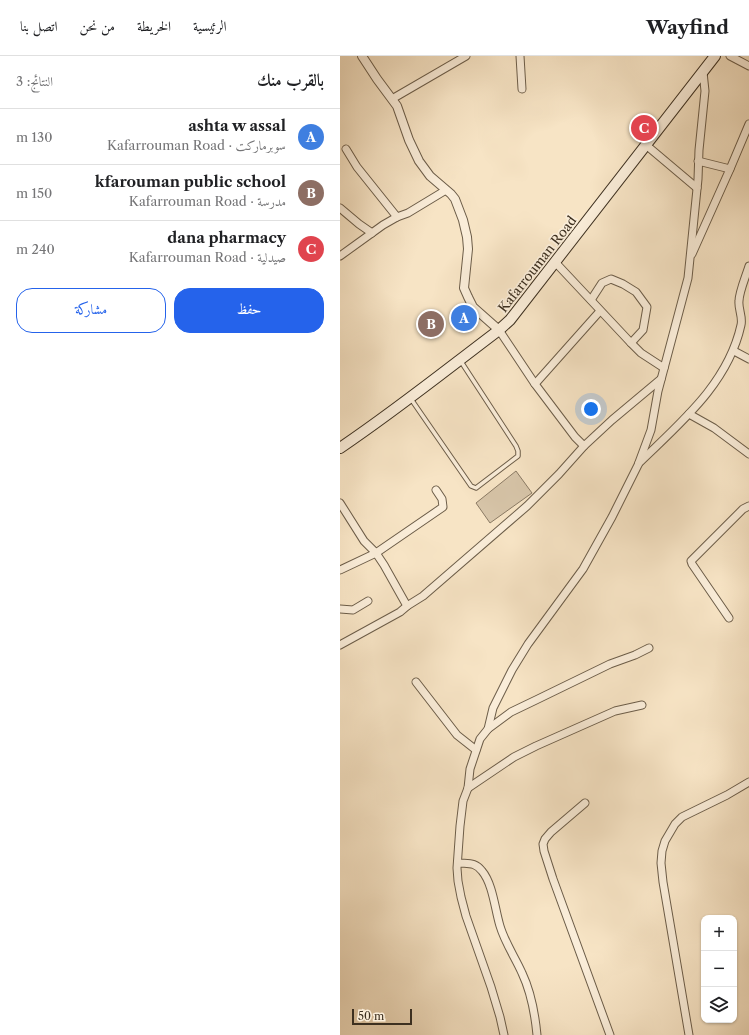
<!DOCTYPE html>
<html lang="ar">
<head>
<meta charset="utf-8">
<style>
  :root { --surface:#fff; --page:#f6f6f6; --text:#202124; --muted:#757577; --line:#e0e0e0; --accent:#2563eb }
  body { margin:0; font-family:"Libre Caslon Text",Amiri,serif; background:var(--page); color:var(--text); direction:rtl }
  .controls { position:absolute; right:12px; bottom:12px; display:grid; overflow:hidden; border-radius:8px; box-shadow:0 1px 3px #0004 }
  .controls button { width:36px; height:36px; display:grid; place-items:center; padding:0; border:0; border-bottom:1px solid var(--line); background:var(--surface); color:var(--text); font:20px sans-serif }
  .scale { position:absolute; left:12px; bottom:10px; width:60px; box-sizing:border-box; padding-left:4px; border:2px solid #3d3020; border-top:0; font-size:11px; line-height:14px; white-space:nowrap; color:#3d3020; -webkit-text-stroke:3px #faedd9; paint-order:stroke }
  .you { position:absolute; left:251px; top:353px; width:14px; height:14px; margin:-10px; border:3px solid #fff; border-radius:50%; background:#1a73e8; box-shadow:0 0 0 6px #1a73e833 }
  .badge { display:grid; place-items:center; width:26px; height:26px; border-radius:50%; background:var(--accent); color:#fff; font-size:13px; font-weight:700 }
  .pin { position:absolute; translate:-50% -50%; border:2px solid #fff; box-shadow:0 1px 4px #0006 }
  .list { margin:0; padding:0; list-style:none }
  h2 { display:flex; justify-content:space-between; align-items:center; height:52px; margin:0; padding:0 16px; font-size:17px }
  h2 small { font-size:13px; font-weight:400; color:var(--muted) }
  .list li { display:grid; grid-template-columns:26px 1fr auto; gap:12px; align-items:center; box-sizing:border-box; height:56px; padding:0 16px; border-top:1px solid var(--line) }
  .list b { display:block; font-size:15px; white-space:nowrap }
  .list p { margin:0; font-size:13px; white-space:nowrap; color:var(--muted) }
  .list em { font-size:13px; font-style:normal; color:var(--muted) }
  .actions { display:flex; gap:8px; padding:12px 16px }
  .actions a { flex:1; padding:9px 0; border:1px solid var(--accent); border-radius:16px; text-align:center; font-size:14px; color:var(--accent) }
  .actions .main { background:var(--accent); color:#fff }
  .icon { flex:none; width:22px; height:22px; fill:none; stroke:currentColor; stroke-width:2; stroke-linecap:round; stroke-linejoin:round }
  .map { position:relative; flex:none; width:409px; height:979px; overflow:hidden; direction:ltr }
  header { display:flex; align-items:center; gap:24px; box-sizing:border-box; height:56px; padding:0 20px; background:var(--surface); border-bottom:1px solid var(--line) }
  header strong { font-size:19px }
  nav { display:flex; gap:22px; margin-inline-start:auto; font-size:14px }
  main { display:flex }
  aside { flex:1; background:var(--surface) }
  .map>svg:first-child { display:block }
  .green { fill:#d7c5a9; stroke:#8a7a64 }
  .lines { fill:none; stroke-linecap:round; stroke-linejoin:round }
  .service-casing { stroke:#6c5d49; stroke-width:5.5 }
  .minor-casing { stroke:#6c5d49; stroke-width:9 }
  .tertiary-casing { stroke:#6c5d49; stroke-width:10 }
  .secondary-casing { stroke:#3d3020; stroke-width:12 }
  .service { stroke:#faedd9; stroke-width:3.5 }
  .minor { stroke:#faedd9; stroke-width:7 }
  .tertiary { stroke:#faedd9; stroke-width:8 }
  .secondary { stroke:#faedd9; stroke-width:10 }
  .labels { text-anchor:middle; stroke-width:3.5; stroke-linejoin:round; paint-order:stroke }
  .street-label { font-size:13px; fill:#3d3020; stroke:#faedd9 }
</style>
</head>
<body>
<header>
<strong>Wayfind</strong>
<nav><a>الرئيسية</a><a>الخريطة</a><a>من نحن</a><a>اتصل بنا</a></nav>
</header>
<main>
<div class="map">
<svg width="409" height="979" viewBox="0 0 409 979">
  <rect width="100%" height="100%" fill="#f7e4c5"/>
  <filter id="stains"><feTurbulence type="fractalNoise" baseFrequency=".005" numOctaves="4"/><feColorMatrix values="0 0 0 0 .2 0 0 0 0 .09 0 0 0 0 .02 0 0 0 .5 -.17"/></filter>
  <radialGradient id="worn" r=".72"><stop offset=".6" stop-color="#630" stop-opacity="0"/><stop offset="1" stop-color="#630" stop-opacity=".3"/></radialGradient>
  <path class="green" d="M176 415 192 437 150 467 136 447Z"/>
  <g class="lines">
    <g class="service-casing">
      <path id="service" d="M71 343 131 430 136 432 178 400V395L176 390 120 304"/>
    </g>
    <g class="minor-casing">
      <g id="minor">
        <path d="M180 0 182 33"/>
        <path d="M390 0 409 10"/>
        <path d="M52 43 126 0"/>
        <path d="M306 89 357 132"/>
        <path d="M6 93 17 111 57 161"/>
        <path d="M358 105 390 113"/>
        <path d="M0 152 19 168 32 177"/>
        <path d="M352 198 390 113 409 68"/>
        <path d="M0 200 43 169 57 161 68 157 106 134"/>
        <path d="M215 206 291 287 301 297 324 312"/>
        <path d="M251 244 262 227 271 223 283 228 296 236 307 251 303 274 291 287"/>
        <path d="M159 274 195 328 235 381 244 390 272 364 321 323"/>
        <path d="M394 295 409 303"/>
        <path d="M195 328 260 255"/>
        <path d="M349 358 374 372 409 398"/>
        <path d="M299 407C340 367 388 328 401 269 403 261 398 253 399 245 399 236 406 220 409 210"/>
        <path d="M0 447 24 485 36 497 44 509 67 550 60 556 0 589"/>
        <path d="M0 514 36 497 103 451 102 443 96 434"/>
        <path d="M67 550 83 540 187 450 219 418 244 390"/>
        <path d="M0 553 13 554 28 545"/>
        <path d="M389 562 352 508 351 505 403 453 409 450"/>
        <path d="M76 626 117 679 136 694"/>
        <path d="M148 673 171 656 196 644 270 608 295 599 309 592"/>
        <path d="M128 732 174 701 196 690 275 655 302 649"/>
        <path d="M245 747 211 776 205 783 203 788 204 795 213 823 270 979"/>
        <path d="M118 807C129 808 135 806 142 815 153 828 155 854 160 870 165 887 175 901 182 917 191 936 195 958 197 979"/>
        <path d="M164 979 160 961 151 931 126 860 121 841 118 825 117 812 120 770 123 745 128 732 130 713 140 683 148 673 153 652 172 614 188 588 243 513 272 461 298 409 311 374 318 335 348 222 358 123 359 94 365 35 363 16"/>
        <path d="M349 979 323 826 321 807 322 795 325 785 335 768 342 761 387 739 409 726"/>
      </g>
    </g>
    <g class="tertiary-casing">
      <path id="tertiary" d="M22 0 37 23 57 50 69 84 79 105 90 120 111 138 115 143 123 164 127 181 128 193 124 232 128 241 133 251 159 274"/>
    </g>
    <g class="secondary-casing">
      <path id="secondary" d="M0 392C55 355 106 314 159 274L170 264 375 0"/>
    </g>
    <use href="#service" class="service"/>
    <use href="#minor" class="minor"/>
    <use href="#tertiary" class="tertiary"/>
    <use href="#secondary" class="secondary"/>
  </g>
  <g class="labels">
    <g class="street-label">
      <text transform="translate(197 208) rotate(-52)" y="5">Kafarrouman Road</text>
    </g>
  </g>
  <rect width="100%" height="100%" filter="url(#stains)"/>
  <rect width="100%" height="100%" fill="url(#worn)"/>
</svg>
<div class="controls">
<button>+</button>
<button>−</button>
<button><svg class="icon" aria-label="layers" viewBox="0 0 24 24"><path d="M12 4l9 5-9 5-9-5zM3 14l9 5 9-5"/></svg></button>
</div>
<div class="scale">50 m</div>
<div class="you"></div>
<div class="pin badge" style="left:124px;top:262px;background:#3f7fe0">A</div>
<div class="pin badge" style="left:91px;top:268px;background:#8d6e63">B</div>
<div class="pin badge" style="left:304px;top:72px;background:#e0444e">C</div>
</div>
<aside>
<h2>بالقرب منك<small>النتائج: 3</small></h2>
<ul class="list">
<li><span class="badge" style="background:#3f7fe0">A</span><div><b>ashta w assal</b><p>سوبرماركت · Kafarrouman Road</p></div><em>130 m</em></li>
<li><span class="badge" style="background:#8d6e63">B</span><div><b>kfarouman public school</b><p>مدرسة · Kafarrouman Road</p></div><em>150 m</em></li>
<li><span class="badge" style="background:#e0444e">C</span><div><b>dana pharmacy</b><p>صيدلية · Kafarrouman Road</p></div><em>240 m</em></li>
</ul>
<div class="actions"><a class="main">حفظ</a><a>مشاركة</a></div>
</aside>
</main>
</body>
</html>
